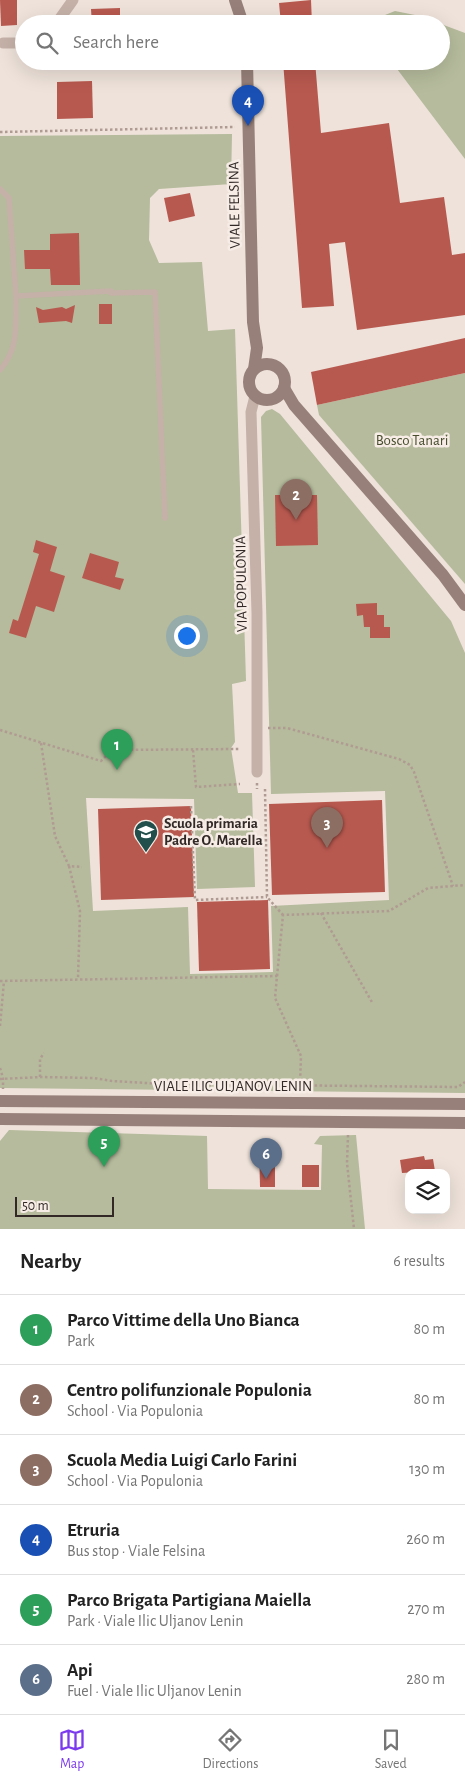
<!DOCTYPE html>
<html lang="en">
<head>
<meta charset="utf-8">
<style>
  :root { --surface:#fff; --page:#f6f6f6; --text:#222; --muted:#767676; --line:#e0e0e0; --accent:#7c3aed }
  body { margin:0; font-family:"Alegreya Sans",sans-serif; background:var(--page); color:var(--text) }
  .controls { position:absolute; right:15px; bottom:15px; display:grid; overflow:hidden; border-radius:10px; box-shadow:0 5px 20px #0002 }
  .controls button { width:45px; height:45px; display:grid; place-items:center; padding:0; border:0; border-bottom:1px solid var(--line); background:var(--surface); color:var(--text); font:25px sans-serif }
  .scale { position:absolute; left:15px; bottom:12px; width:99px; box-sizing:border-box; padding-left:5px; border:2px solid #322927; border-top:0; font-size:14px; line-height:18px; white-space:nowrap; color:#322927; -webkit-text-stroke:4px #f7ede6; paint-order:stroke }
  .you { position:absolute; left:186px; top:635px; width:18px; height:18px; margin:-12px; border:4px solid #fff; border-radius:50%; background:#1a73e8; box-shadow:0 0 0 8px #1a73e833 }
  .badge { display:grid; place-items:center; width:32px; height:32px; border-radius:50%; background:var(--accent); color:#fff; font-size:16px; font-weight:700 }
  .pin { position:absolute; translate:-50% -41px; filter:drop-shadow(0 1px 2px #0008) }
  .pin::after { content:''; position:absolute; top:26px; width:18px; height:15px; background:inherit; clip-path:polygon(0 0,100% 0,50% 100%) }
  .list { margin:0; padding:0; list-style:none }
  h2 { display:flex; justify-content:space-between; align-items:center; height:65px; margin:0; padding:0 20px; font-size:21px }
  h2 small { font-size:16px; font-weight:400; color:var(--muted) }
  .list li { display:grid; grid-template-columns:32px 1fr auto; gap:15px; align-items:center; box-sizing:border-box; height:70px; padding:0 20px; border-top:1px solid var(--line) }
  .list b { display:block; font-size:19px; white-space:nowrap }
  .list p { margin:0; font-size:16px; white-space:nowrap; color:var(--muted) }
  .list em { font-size:16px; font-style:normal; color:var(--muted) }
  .icon { flex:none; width:28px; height:28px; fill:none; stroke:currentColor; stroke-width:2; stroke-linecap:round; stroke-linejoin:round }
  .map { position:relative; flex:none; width:465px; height:1229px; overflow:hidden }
  .search { position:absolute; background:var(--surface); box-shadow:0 5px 20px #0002; left:15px; right:15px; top:15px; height:55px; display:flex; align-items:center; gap:12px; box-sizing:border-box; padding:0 18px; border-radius:28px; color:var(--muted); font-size:19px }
  .sheet { height:485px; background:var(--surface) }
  nav { display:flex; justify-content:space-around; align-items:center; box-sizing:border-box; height:70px; border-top:1px solid var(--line); background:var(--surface); font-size:14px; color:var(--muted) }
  nav a { display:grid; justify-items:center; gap:2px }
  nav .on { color:var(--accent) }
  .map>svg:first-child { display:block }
  .green { fill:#b5bb9c }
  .building { fill:#b8594f }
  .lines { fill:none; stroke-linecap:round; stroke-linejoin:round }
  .path { stroke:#b09b92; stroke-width:2.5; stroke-dasharray:2.5 2.5; stroke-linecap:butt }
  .lane { stroke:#c5b1a8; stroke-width:5.5 }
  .street { stroke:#c5b1a8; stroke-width:11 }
  .secondary { stroke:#98807a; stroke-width:12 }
  .labels { text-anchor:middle; stroke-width:5; stroke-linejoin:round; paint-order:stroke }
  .street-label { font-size:15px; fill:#322927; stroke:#f7ede6 }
  .park-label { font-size:15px; fill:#474e2e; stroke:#f7ede6 }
  .poi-label { font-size:15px; font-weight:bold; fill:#322927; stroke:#f7ede6; text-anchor:start }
</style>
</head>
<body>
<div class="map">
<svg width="465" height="1229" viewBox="0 0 465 1229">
  <rect width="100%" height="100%" fill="#eee2da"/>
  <g class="green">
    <path d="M395 11 420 16 441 24H376L380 17Z"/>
    <path d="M441 24 465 33V159L391 61H441Z"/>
    <path d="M232 134 231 184 159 189 150 198 149 240 159 263 202 262 208 331 235 329 246 681 232 684 235 742 231 748 238 793H252L255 887 197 889 194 799 86 798 93 911 188 907 190 974 273 972 271 906 389 900 385 791 271 794 261 417 266 411 272 409 280 414 451 621 465 653V1093L0 1088V136Z"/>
    <path d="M465 373V584L319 415 317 405Z"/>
    <path d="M9 1130 207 1136 208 1189 321 1190 322 1145 314 1144 320 1136 356 1135 365 1229H0V1141Z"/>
  </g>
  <g class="building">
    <path d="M0 0H17V25L1 26Z"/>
    <path d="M311 0 312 24H281L279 3Z"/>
    <path d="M120 8V24H92L91 9Z"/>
    <path d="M283 61H315L321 133 389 123 400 203 444 197 452 255 465 253V315L357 330 345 242 329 244 334 306 302 308Z"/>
    <path d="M92 81 93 118 57 119V82Z"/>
    <path d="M190 193 195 216 169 222 164 198Z"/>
    <path d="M79 233 80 285H51L50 269H25L24 250H50V234Z"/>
    <rect x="99" y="304" width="13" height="20"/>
    <path d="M75 305 72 323 66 321 39 323 36 307 43 310 62 307 66 309Z"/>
    <path d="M465 338V373L317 405 311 372Z"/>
    <path d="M275 495H317L318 545 276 546Z"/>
    <path d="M36 540 57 547 50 571 65 576 54 612 36 606 26 638 9 633 13 619 18 621 39 554 33 552Z"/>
    <path d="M90 553 119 562 115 577 124 579 120 590 82 578Z"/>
    <path d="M377 603V615H384V627H390V638H370V627H364L363 615 357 616 356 604Z"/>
    <path d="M382 800 385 892 272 895 269 804Z"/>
    <path d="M191 806 194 897 101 900 98 809Z"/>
    <path d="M268 900 270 969 199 971 197 902Z"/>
    <path d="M259 1142H275V1187H260Z"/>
    <path d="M424 1156 425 1160 433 1159 435 1171 402 1173 400 1160Z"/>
    <rect x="302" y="1165" width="17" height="22"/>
  </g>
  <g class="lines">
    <g class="path">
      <path d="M0 132 235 127"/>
      <path d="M268 728H287L399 759 410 765 414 772 453 886"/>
      <path d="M0 730 101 761 112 750 239 749"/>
      <path d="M41 743 55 836 69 866 82 867"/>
      <path d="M193 750 196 787 240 784"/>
      <path d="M257 783V789"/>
      <path d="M265 789 267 897 283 915"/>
      <path d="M191 806 195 900 267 897"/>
      <path d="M69 866 80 911 78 979"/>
      <path d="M321 913 373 1004"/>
      <path d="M277 976 283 915 389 911 428 888 465 885"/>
      <path d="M0 981 277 976 275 998 301 1056 300 1084"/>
      <path d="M0 1026 4 981"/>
      <path d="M0 1068 3 1078V1089"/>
      <path d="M40 1077V1059L44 1053"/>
      <path d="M0 1079 40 1077 94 1078 112 1081 164 1084 458 1087 465 1082"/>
      <path d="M348 1135 347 1163 354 1229"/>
    </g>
    <g class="lane">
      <path d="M0 189 9 198 16 296"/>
      <path d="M111 293 155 292 165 518"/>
      <path d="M0 370C20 347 15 325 16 296L111 291"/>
    </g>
    <g class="street">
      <path d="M56 24 73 0"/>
      <path d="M3 43H24"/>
      <path d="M255 396 251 412 257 613V772"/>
    </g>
    <g class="secondary">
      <path d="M235 0 243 24"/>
      <path d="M247 61 253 322 257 348 254 369"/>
      <circle cx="267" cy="382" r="18"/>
      <path d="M284 388 294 405 443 575 465 605"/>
      <path d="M0 1101 465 1104"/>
      <path d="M0 1119 465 1123"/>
    </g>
  </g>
  <defs>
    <g id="school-pin" transform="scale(1.25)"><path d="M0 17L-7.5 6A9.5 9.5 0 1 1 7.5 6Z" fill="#224f4b" stroke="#f7ede6"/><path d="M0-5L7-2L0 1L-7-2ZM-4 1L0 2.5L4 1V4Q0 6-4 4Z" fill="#fff"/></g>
  </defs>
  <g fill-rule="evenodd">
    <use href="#school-pin" x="146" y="832"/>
  </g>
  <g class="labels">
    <g class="street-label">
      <text transform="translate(234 205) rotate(-91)" y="5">VIALE FELSINA</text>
      <text transform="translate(241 584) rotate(-91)" y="5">VIA POPULONIA</text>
      <text x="233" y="1091">VIALE ILIC ULJANOV LENIN</text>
    </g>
    <g class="park-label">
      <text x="412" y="445">Bosco Tanari</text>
    </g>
    <g class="poi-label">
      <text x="164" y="828">Scuola primaria<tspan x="164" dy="17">Padre O. Marella</tspan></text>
    </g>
  </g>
</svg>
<div class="controls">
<button><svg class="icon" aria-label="layers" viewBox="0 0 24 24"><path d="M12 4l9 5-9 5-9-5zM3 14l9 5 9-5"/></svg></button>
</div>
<div class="scale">50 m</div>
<div class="you"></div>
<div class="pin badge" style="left:117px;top:770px;background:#2e9e5b">1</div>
<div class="pin badge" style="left:296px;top:520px;background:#8d6e63">2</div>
<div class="pin badge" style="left:327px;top:848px;background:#8d6e63">3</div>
<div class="pin badge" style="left:248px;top:126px;background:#1a4fb4">4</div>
<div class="pin badge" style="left:104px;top:1167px;background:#2e9e5b">5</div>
<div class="pin badge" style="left:266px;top:1179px;background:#5c6f8a">6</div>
<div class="search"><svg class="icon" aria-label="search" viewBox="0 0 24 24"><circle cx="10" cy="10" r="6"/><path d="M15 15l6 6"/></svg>Search here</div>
</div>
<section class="sheet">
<h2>Nearby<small>6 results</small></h2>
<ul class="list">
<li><span class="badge" style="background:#2e9e5b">1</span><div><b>Parco Vittime della Uno Bianca</b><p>Park</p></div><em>80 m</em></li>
<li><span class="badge" style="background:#8d6e63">2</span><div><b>Centro polifunzionale Populonia</b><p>School · Via Populonia</p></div><em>80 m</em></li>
<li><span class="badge" style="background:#8d6e63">3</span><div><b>Scuola Media Luigi Carlo Farini</b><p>School · Via Populonia</p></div><em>130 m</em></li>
<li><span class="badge" style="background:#1a4fb4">4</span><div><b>Etruria</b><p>Bus stop · Viale Felsina</p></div><em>260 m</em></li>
<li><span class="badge" style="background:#2e9e5b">5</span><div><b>Parco Brigata Partigiana Maiella</b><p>Park · Viale Ilic Uljanov Lenin</p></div><em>270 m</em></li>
<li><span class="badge" style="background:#5c6f8a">6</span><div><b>Api</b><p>Fuel · Viale Ilic Uljanov Lenin</p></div><em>280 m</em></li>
</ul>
</section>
<nav>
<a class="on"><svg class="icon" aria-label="map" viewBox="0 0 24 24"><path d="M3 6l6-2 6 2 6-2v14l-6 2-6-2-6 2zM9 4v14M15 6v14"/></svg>Map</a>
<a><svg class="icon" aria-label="directions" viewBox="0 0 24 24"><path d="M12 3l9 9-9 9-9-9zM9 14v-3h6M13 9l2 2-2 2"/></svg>Directions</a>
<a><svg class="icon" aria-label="saved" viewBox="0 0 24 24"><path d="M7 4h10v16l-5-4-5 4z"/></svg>Saved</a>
</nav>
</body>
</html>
